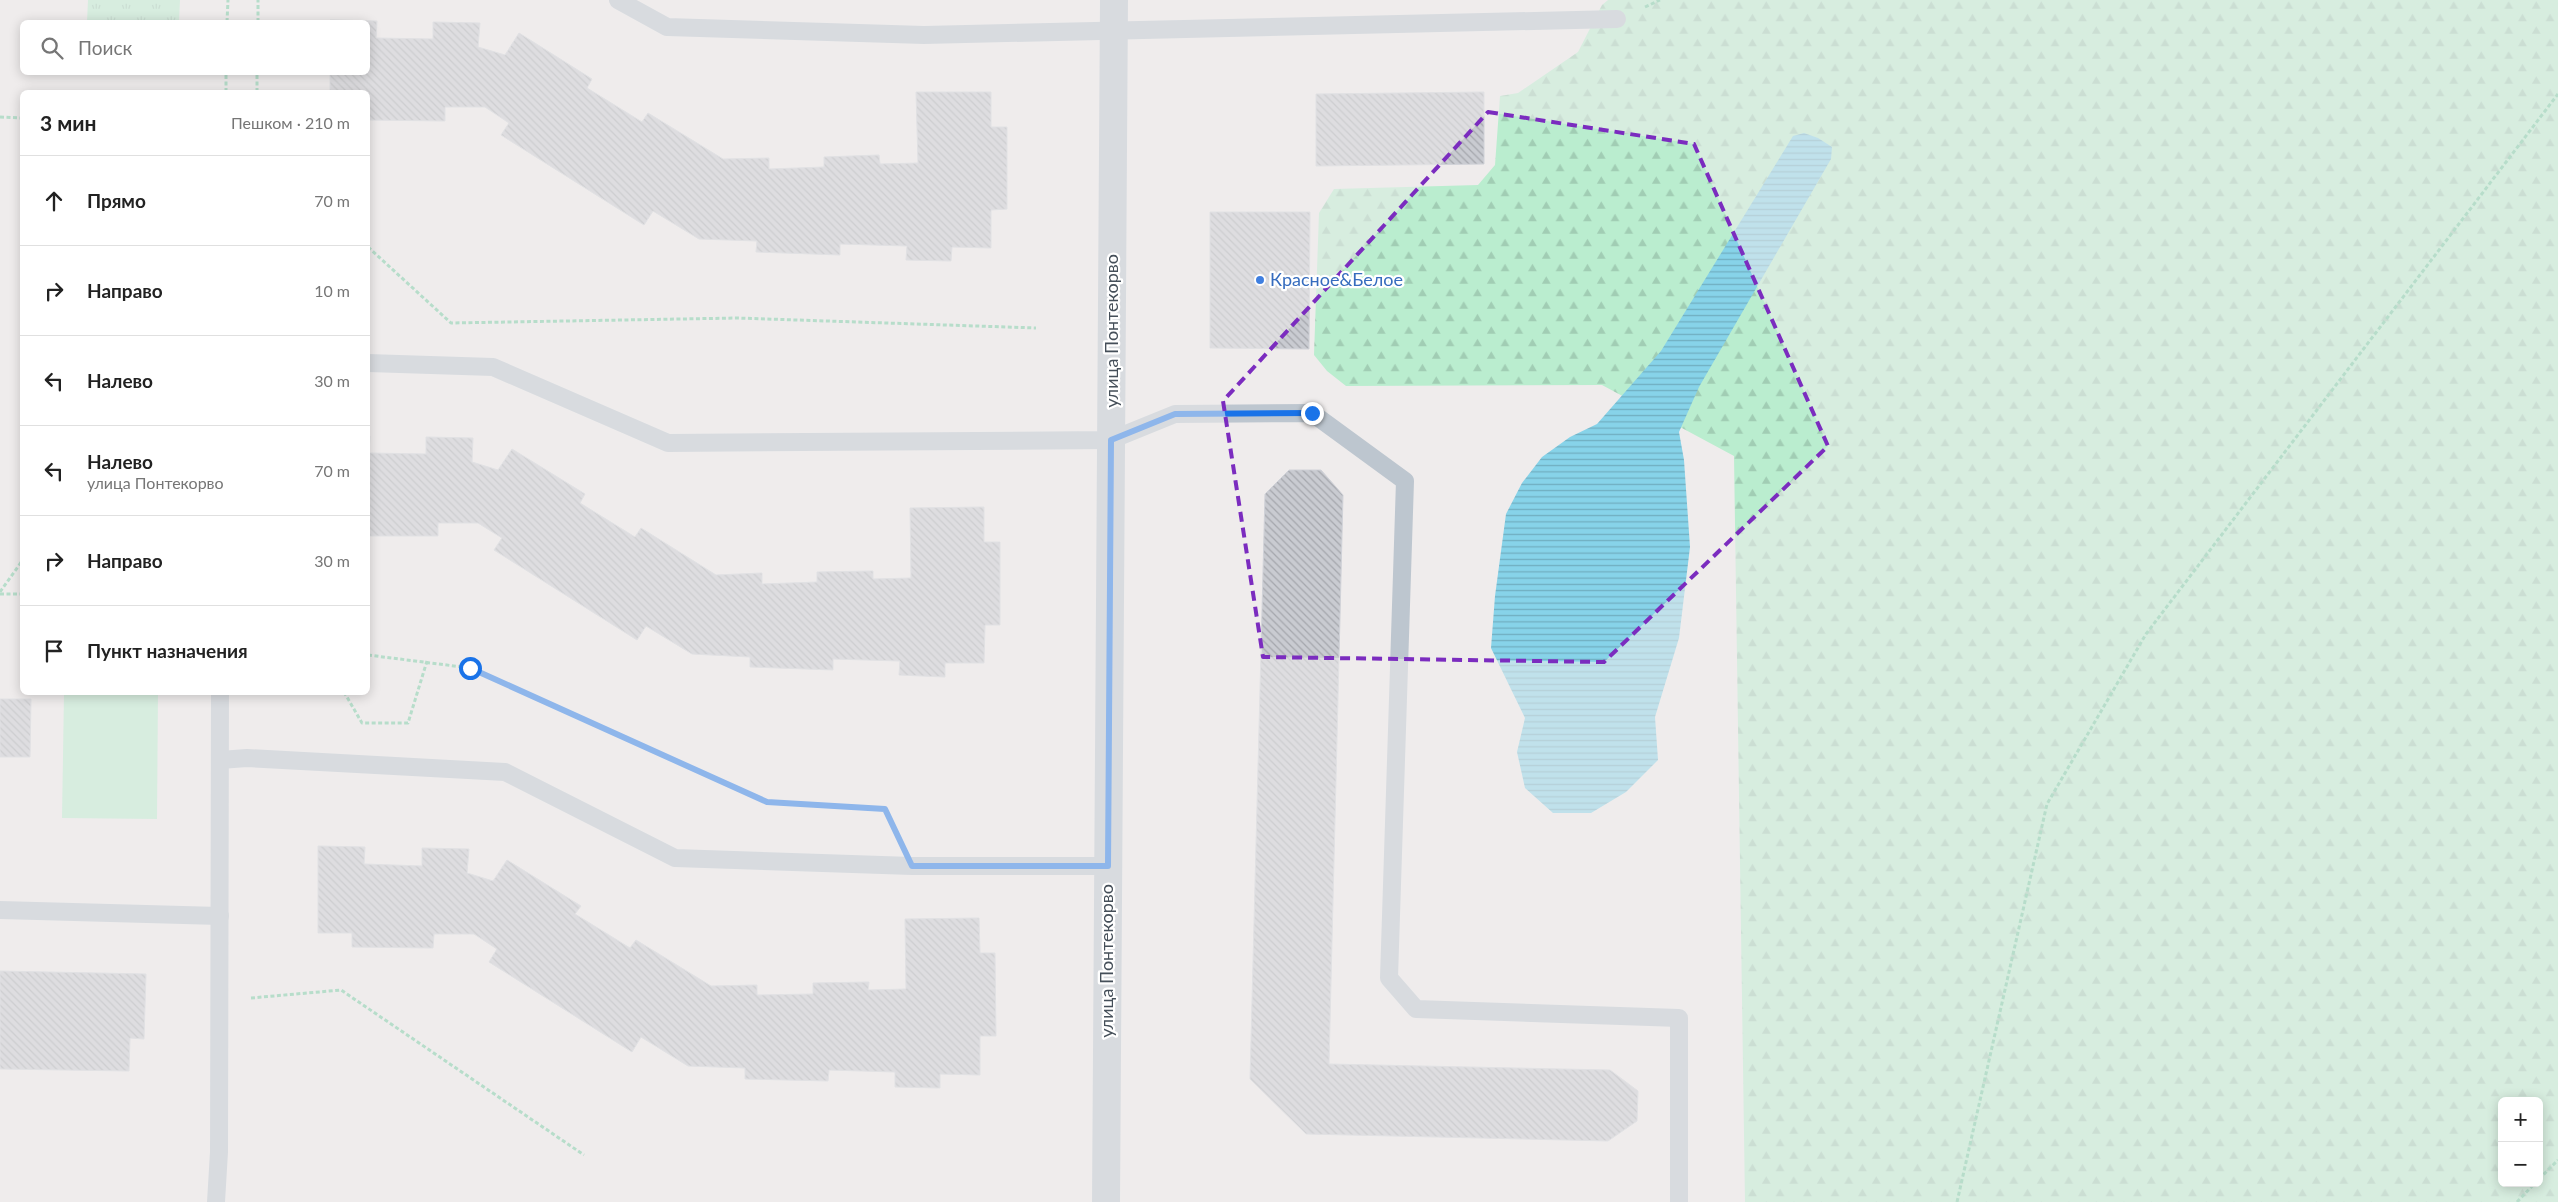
<!DOCTYPE html>
<html lang="ru">
<head>
<meta charset="utf-8">
<style>
  :root { --surface:#fff; --page:#f2f2f2; --text:#222; --muted:#767676; --line:#e0e0e0 }
  body { margin:0; font-family:Lato,sans-serif; background:var(--page); color:var(--text) }
  .controls { position:absolute; right:15px; bottom:15px; display:grid; overflow:hidden; border-radius:8px; box-shadow:0 2px 12px #0003 }
  .controls button { width:45px; height:45px; display:grid; place-items:center; padding:0; border:0; border-bottom:1px solid var(--line); background:var(--surface); color:var(--text); font:25px sans-serif }
  .stop { position:absolute; width:15px; height:15px; margin:-11px; border:4px solid #1a73e8; border-radius:50%; background:#fff }
  .stop.end { background:#1a73e8; border-color:#fff; box-shadow:0 1px 5px #0008 }
  .list { margin:0; padding:0; list-style:none }
  h2 { display:flex; justify-content:space-between; align-items:center; height:65px; margin:0; padding:0 20px; font-size:21px }
  h2 small { font-size:16px; font-weight:400; color:var(--muted) }
  .list li { display:grid; grid-template-columns:32px 1fr auto; gap:15px; align-items:center; box-sizing:border-box; height:90px; padding:0 20px; border-top:1px solid var(--line) }
  .list b { display:block; font-size:19px; white-space:nowrap }
  .list p { margin:0; font-size:16px; white-space:nowrap; color:var(--muted) }
  .list em { font-size:16px; font-style:normal; color:var(--muted) }
  .icon { flex:none; width:28px; height:28px; fill:none; stroke:currentColor; stroke-width:2; stroke-linecap:round; stroke-linejoin:round }
  .map { position:relative; flex:none; width:2558px; height:1202px; overflow:hidden }
  .search { position:absolute; background:var(--surface); box-shadow:0 2px 12px #0003; left:20px; top:20px; width:350px; height:55px; display:flex; align-items:center; gap:12px; box-sizing:border-box; padding:0 18px; border-radius:8px; color:var(--muted); font-size:19px }
  .panel { position:absolute; background:var(--surface); box-shadow:0 2px 12px #0003; left:20px; top:90px; width:350px; height:605px; border-radius:8px }
  .map>svg:first-child { display:block }
  .grass { fill:url(#grass-tufts) }
  .forest { fill:url(#forest-firs); fill-rule:evenodd }
  .garden { fill:#baedcf }
  .water { fill:url(#water-rules) }
  .building { fill:url(#building-back-hatch); stroke:#d0d2d8 }
  .lines { fill:none; stroke-linecap:round; stroke-linejoin:round }
  .path { stroke:#73caa1; stroke-width:3; stroke-dasharray:4 2.5; stroke-linecap:butt }
  .service { stroke:#bdc6cf; stroke-width:18 }
  .minor { stroke:#bdc6cf; stroke-width:28 }
  .route { stroke:#1a73e8; stroke-width:6 }
  .marked { fill:none; stroke:#7b2cbf; stroke-width:4; stroke-dasharray:10 6; stroke-linejoin:round }
  .shop-dot { fill:#3f7fe0; stroke:#fff; stroke-width:2 }
  .labels { text-anchor:middle; stroke-width:4.5; stroke-linejoin:round; paint-order:stroke }
  .shop-label { font-size:18px; fill:#366cbe; stroke:#fff; text-anchor:start }
  .street-label { font-size:18px; fill:#454f59; stroke:#fff }
</style>
</head>
<body>
<div class="map">
<svg width="2558" height="1202" viewBox="0 0 2558 1202">
  <defs>
    <pattern id="grass-tufts" width="24" height="20" patternUnits="userSpaceOnUse" patternTransform="scale(1.25)"><rect width="24" height="20" fill="#baedcf"/><path d="M3 7l-1-3M5 7V3M7 7l1-3M15 17l-1-3M17 17v-4M19 17l1-3" fill="none" stroke="#a1cdb4"/></pattern>
    <pattern id="forest-firs" width="22" height="20" patternUnits="userSpaceOnUse" patternTransform="scale(1.25)"><rect width="22" height="20" fill="#baedcf"/><path d="M5 1l3.5 6h-7zM16 11l3.5 6h-7z" fill="#a1cdb4"/></pattern>
    <pattern id="water-rules" width="6" height="5" patternUnits="userSpaceOnUse" patternTransform="scale(1.25)"><rect width="6" height="5" fill="#87d3e9"/><path d="M0 2.5h6" fill="none" stroke="#70aec0"/></pattern>
    <pattern id="building-back-hatch" width="6" height="6" patternUnits="userSpaceOnUse" patternTransform="scale(1.25)"><rect width="6" height="6" fill="#c9cbd1"/><path d="M-1 5l2 2M0 0l6 6M5-1l2 2" fill="none" stroke="#a5a7ad"/></pattern>
  </defs>
  <rect width="100%" height="100%" fill="#efecec"/>
  <path class="grass" d="M88 0H180L179 22H87Z"/>
  <path class="forest" d="M1608 0H2558V1202H1745L1734 456 1602 385 1346 386 1327 371 1314 355 1319 213 1334 189 1478 185 1495 165 1500 96 1518 93 1578 52 1602 5ZM2502 1101H2539V1183H2502Z"/>
  <path class="garden" d="M64 693H158L157 819 62 818Z"/>
  <path class="water" d="M1804 133 1818 138 1832 147 1831 159 1699 387 1679 432 1684 460 1690 547 1679 638 1655 717 1658 760 1626 792 1591 813H1553L1525 788 1517 752 1525 718 1491 648 1495 596 1506 514 1522 483 1542 457 1570 437 1597 424 1661 351 1793 136Z"/>
  <g class="building">
    <path d="M330 20 377 21 376 38 433 39V22L480 23 478 47 505 55 519 33 592 79 587 88 642 122 648 113 723 159 769 158V169L824 167V157L879 155 880 164 918 163 916 92H991V127H1007V209L991 210V248L952 247 951 261 906 260 907 246 840 244V255L756 252 757 241 699 239 653 211 644 225 501 135 509 123 485 107H445V121L368 120V92H330V72H368V22H330Z"/>
    <path d="M1484 92V164L1316 166V94Z"/>
    <path d="M1210 212H1310L1309 349 1210 348Z"/>
    <path d="M368 436H370L369 453 426 454V437L473 438 472 462 498 470 512 449 585 494 580 503 635 537 641 528 716 575 762 573V584L817 582V572L873 571V579L911 578 910 508 984 507V542H1000V625H985L984 663H945V677L899 675 900 661 833 659V670L750 667V657L692 654 646 626 637 640 494 550 502 538 478 523H438V536H368Z"/>
    <path d="M1289 470H1321L1343 495 1329 1064 1610 1070 1638 1091 1637 1121 1608 1141 1306 1134 1250 1079 1265 494Z"/>
    <path d="M0 699H31L30 757H0Z"/>
    <path d="M318 846 365 847 364 864 422 866V848L469 849 467 873 493 881 507 860 581 906 575 914 630 948 636 940 711 986 757 985V995L813 994V983L869 982 868 990 906 989 905 919 979 918 980 953H995L996 1036H980V1075L940 1074V1088L895 1087V1072L829 1070 828 1081 745 1079V1068L688 1066 641 1037 632 1052 489 962 497 949 474 934H434L433 948 352 947V933H318Z"/>
    <path d="M0 971 146 974 144 1039 130 1038 129 1071 0 1069Z"/>
  </g>
  <g class="lines">
    <g class="path">
      <path d="M1645 7 1660 0"/>
      <path d="M227 22 228 0"/>
      <path d="M258 22V0"/>
      <path d="M226 92V72"/>
      <path d="M257 92V72"/>
      <path d="M0 117 22 118"/>
      <path d="M368 247 451 323 737 318 1036 328"/>
      <path d="M0 592 22 561"/>
      <path d="M0 594H22"/>
      <path d="M368 655 470 668 767 802 885 809 897 834"/>
      <path d="M344 692 362 723H408L427 661"/>
      <path d="M251 998 341 990 584 1155"/>
      <path d="M2539 1179 2558 1160"/>
      <path d="M1957 1202 2047 804 2146 634 2558 94"/>
      <path d="M2517 1202 2535 1183"/>
    </g>
    <g class="service">
      <path d="M618 0 667 27 924 35 1617 19"/>
      <path d="M368 363 493 367 668 443 1111 440 1175 414 1312 413 1405 481 1389 978 1416 1009 1679 1018V1202"/>
      <path d="M220 760 247 758 505 772 675 858 912 866H1108"/>
      <path d="M0 910 220 916"/>
      <path d="M216 1202 219 1152 220 692"/>
    </g>
    <path class="minor" d="M1106 1202 1114 0"/>
  </g>
  <g class="lines">
    <path class="route" d="M470 668 767 802 885 809 912 866H1108L1111 440 1175 414 1312 413"/>
  </g>
  <path d="M0 0H2558V1202H0ZM1488 112 1694 144 1828 446 1604 662 1263 657 1223 401Z" fill="#efecec" fill-opacity=".55" fill-rule="evenodd"/>
  <path class="marked" d="M1488 112 1694 144 1828 446 1604 662 1263 657 1223 401Z"/>
  <circle class="shop-dot" cx="1260" cy="280" r="5"/>
  <g class="labels">
    <g class="shop-label">
      <text x="1270" y="286">Красное&amp;Белое</text>
    </g>
    <g class="street-label">
      <text transform="translate(1112 331) rotate(-90)" y="6">улица Понтекорво</text>
      <text transform="translate(1107 961) rotate(-90)" y="6">улица Понтекорво</text>
    </g>
  </g>
</svg>
<div class="controls">
<button>+</button>
<button>−</button>
</div>
<div class="stop" style="left:470px;top:668px"></div>
<div class="stop end" style="left:1312px;top:413px"></div>
<div class="search"><svg class="icon" aria-label="search" viewBox="0 0 24 24"><circle cx="10" cy="10" r="6"/><path d="M15 15l6 6"/></svg>Поиск</div>
<section class="panel">
<h2>3 мин<small>Пешком · 210 m</small></h2>
<ul class="list">
<li><svg class="icon" aria-label="ahead" viewBox="0 0 24 24"><path d="M12 20V5M6 11l6-6 6 6"/></svg><div><b>Прямо</b></div><em>70 m</em></li>
<li><svg class="icon" aria-label="right" viewBox="0 0 24 24"><path d="M7 20v-9h11M14 6l5 5-5 5"/></svg><div><b>Направо</b></div><em>10 m</em></li>
<li><svg class="icon" aria-label="left" viewBox="0 0 24 24"><path d="M17 20v-9H6M10 6l-5 5 5 5"/></svg><div><b>Налево</b></div><em>30 m</em></li>
<li><svg class="icon" aria-label="left" viewBox="0 0 24 24"><path d="M17 20v-9H6M10 6l-5 5 5 5"/></svg><div><b>Налево</b><p>улица Понтекорво</p></div><em>70 m</em></li>
<li><svg class="icon" aria-label="right" viewBox="0 0 24 24"><path d="M7 20v-9h11M14 6l5 5-5 5"/></svg><div><b>Направо</b></div><em>30 m</em></li>
<li><svg class="icon" aria-label="arrive" viewBox="0 0 24 24"><path d="M6 21V4h12l-3 4 3 4H6"/></svg><div><b>Пункт назначения</b></div></li>
</ul>
</section>
</div>
</body>
</html>
